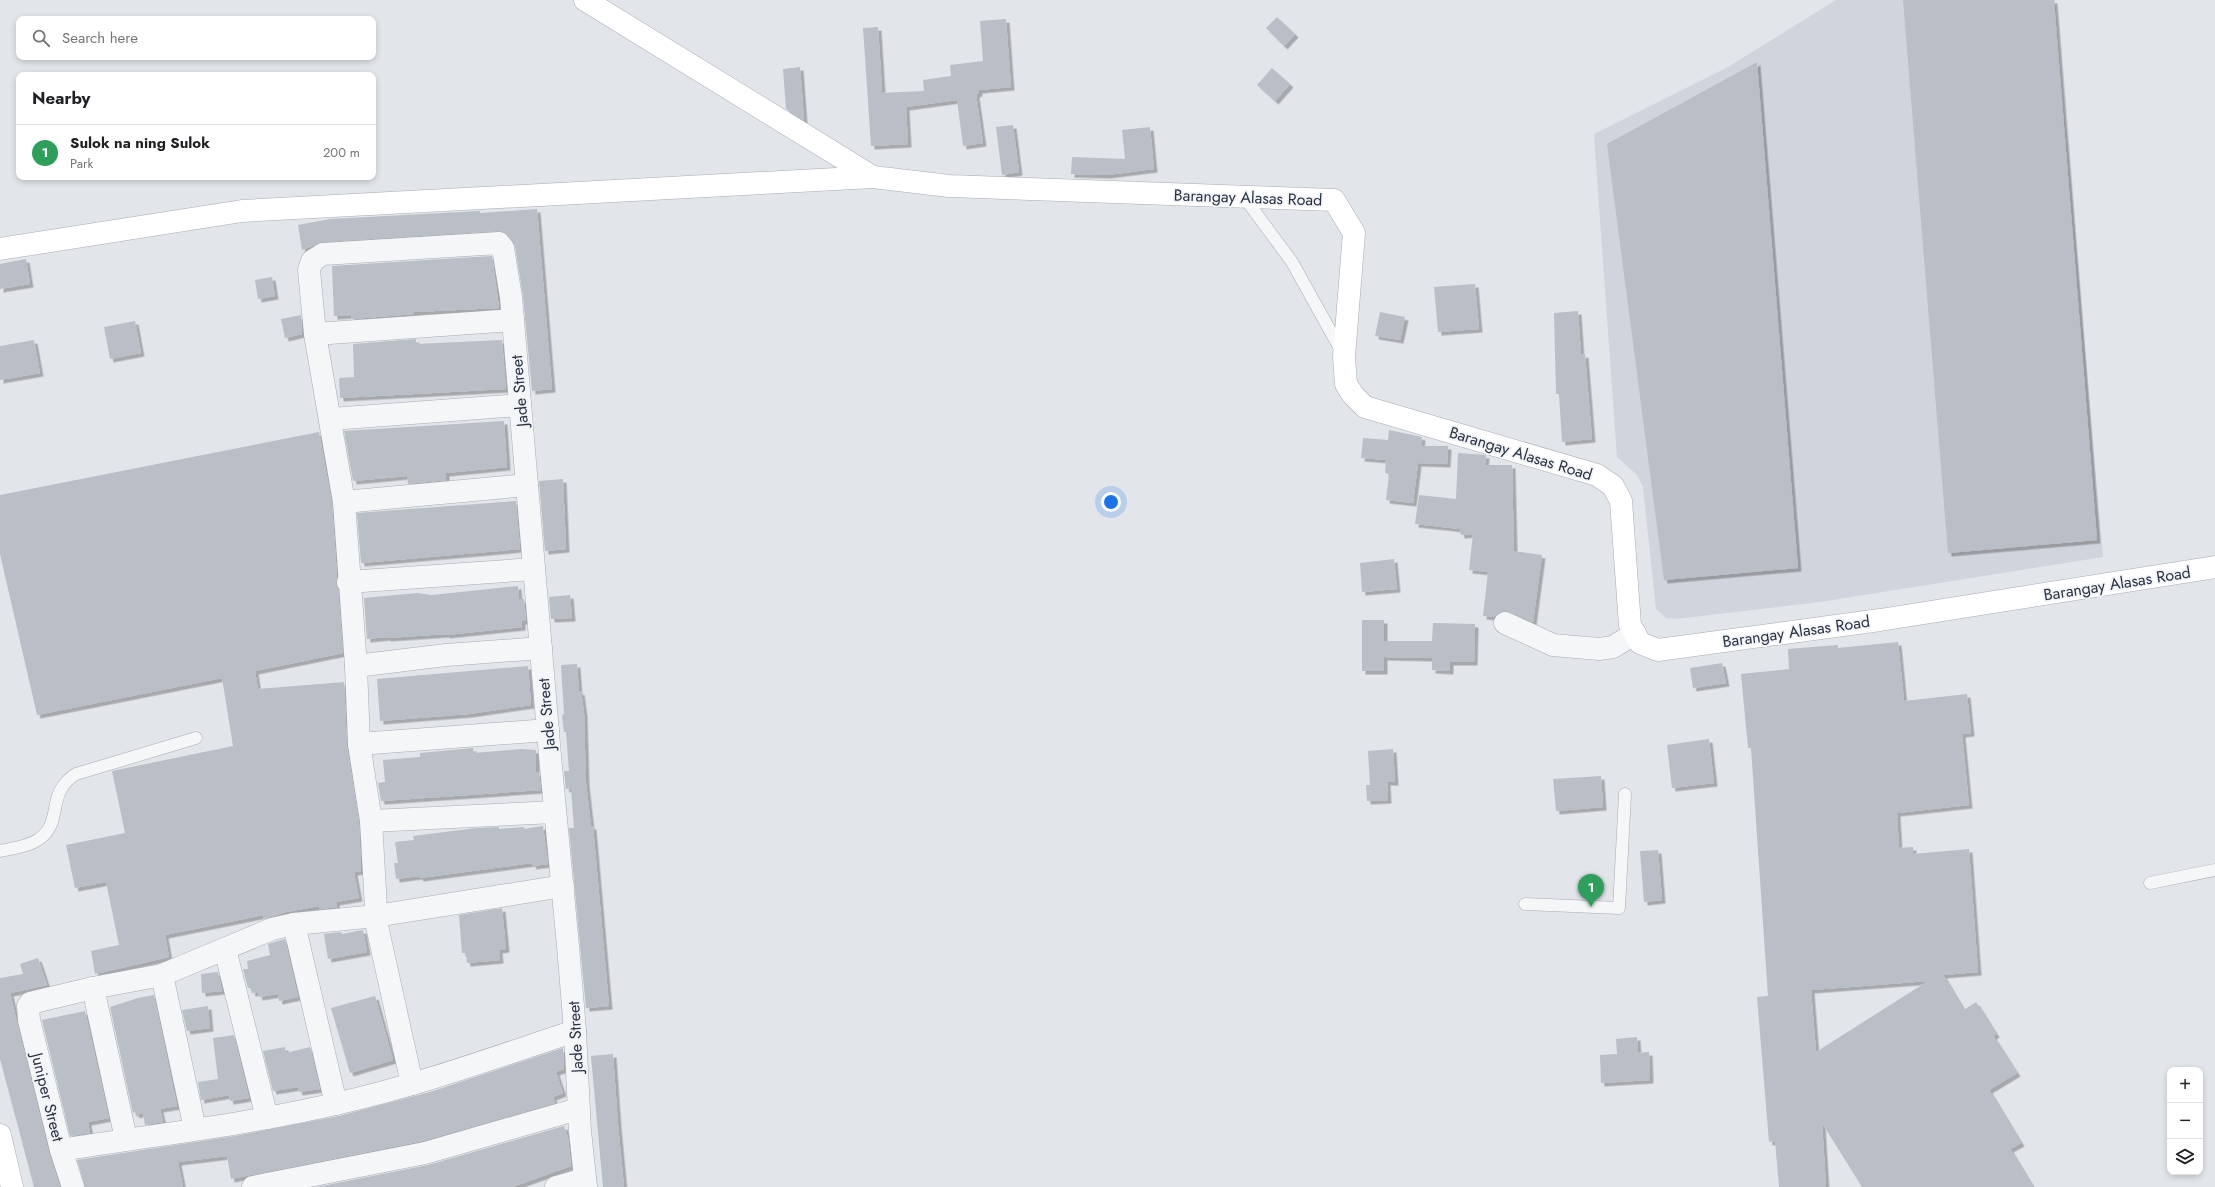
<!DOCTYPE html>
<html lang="en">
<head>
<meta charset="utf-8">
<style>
  :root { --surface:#fff; --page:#f2f2f2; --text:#202124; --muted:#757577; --line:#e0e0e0; --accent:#db2777 }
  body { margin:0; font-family:Jost,sans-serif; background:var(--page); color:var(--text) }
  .controls { position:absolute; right:12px; bottom:12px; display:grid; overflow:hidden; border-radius:8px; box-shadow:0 2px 6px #0003 }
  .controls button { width:36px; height:36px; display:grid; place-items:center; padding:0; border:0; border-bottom:1px solid var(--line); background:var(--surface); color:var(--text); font:20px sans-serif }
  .you { position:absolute; left:1111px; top:502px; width:14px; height:14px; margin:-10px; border:3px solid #fff; border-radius:50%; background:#1a73e8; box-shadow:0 0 0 6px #1a73e833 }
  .badge { display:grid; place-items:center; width:26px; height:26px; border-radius:50%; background:var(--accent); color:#fff; font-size:13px; font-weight:700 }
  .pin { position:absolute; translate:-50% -33px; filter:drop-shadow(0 1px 2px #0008) }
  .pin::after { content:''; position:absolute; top:21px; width:14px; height:12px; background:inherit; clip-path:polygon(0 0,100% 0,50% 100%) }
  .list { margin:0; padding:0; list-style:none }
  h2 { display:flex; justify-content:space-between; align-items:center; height:52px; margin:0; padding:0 16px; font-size:17px }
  h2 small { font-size:13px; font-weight:400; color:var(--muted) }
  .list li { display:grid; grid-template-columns:26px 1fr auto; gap:12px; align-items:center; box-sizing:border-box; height:56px; padding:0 16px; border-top:1px solid var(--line) }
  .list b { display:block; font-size:15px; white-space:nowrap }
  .list p { margin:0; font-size:13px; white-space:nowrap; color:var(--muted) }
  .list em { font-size:13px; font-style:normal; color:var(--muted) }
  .icon { flex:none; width:22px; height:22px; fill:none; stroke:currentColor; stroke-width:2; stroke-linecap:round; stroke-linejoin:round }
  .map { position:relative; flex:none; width:2215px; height:1187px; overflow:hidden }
  .search { position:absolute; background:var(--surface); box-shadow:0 2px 6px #0003; left:16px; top:16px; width:360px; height:44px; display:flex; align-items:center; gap:10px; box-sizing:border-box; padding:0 14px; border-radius:8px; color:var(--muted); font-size:15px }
  .panel { position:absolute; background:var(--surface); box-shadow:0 2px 6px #0003; left:16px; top:72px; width:360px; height:108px; border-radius:8px }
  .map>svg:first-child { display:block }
  .built { fill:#d0d4dc }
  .building { fill:#b9bec7; fill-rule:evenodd; filter:url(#shadow) }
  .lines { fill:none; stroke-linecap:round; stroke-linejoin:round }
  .lane-casing { stroke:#a7acb4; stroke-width:13 }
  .street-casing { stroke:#a7acb4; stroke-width:23 }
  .secondary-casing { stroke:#a7acb4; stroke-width:23 }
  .lane { stroke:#f5f6f8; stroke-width:12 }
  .street { stroke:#f5f6f8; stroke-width:22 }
  .secondary { stroke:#fff; stroke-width:22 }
  .labels { text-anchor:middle; stroke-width:3.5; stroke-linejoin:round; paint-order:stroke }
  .street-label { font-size:16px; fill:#2a3242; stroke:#f2f4f8 }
</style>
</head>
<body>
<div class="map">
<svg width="2215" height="1187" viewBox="0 0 2215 1187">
  <defs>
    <filter id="shadow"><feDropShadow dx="3.5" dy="3.5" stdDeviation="0" flood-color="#0004"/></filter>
  </defs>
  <rect width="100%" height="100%" fill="#e2e5ea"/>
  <path class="built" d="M1836 0H2055L2103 557 1820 602 1676 619 1666 618 1656 609 1643 487 1637 475 1617 457 1594 134 1728 67Z"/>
  <g class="building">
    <path d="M1903 0H2054L2097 540 1948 553Z"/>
    <path d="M1277 17 1295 34 1284 46 1266 28Z"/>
    <path d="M1006 19 1011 87 979 90V93L976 94 983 143 963 146 957 100 906 107 908 144 871 146 863 28 878 27 882 90 880 93 924 91 923 80 951 76 950 65 983 61 980 21Z"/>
    <path d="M1757 62 1798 568 1664 580 1607 144Z"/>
    <path d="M800 67 801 80 804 120 786 109 783 69Z"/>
    <path d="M1272 68 1290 84 1275 101 1257 85Z"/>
    <path d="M1013 125 1019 172 1002 175 996 127Z"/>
    <path d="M1150 127 1154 169 1107 175 1071 174 1072 157 1125 159 1122 130Z"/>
    <path d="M537 209 552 389 532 391 523 296 515 246 504 232 498 231 322 242 302 250 298 225 330 219 480 211V213Z"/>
    <path d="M492 256 499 308 414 312V314L352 319 351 315 334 316 332 266Z"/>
    <path d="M26 259 30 284 0 289V264Z"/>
    <path d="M272 277 275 296 258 299 255 280Z"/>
    <path d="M1475 284 1479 329 1438 332 1434 287Z"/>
    <path d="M1578 311 1581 355 1585 354 1592 439 1562 442 1559 394H1556L1554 313Z"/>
    <path d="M1380 312 1405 317 1400 340 1375 336Z"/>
    <path d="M301 315 302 334 285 338 281 319Z"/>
    <path d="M135 321 141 353 110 359 104 327Z"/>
    <path d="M416 339V344L502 340 506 389 340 398 339 378 354 377 353 344Z"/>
    <path d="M34 340 40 373 0 380V346Z"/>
    <path d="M504 421 507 467 446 473V480L408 484 407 476 353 481 344 431Z"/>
    <path d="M1389 430 1422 437 1421 446H1448L1447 464 1418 463 1413 503 1386 500 1389 474 1385 473 1386 460 1361 458 1363 438 1388 440Z"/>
    <path d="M319 432 332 504 337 576 336 582 338 589 343 653 255 671 258 689 344 682 347 746 359 822 361 871 354 872 359 898 336 902 337 907 320 909 319 906 286 912 264 919 263 915 165 935 169 957 95 974 91 951 119 945 106 882 75 888 66 845 125 833 112 771 233 746 222 678 37 715 0 554V495Z"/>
    <path d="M1458 453 1486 455 1485 465H1512L1514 551 1542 555 1533 622 1504 611 1498 613 1494 617 1483 616 1488 572 1469 570 1473 534 1461 535 1460 529 1415 524 1419 495 1456 499Z"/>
    <path d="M563 479 566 549 545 551 539 481Z"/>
    <path d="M516 501 520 549 361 563 357 513Z"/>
    <path d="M1394 559 1397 589 1362 592 1360 563Z"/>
    <path d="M518 586 519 599H524L526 621H522V627L446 635V634L387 638V637L367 639 364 598 417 593 432 595Z"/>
    <path d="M570 595 572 618 551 619 549 597Z"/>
    <path d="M1362 620H1384V641H1432L1433 623 1475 624 1474 662H1450V671L1432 670V658L1384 657V671H1362Z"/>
    <path d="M1898 642 1904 701 1967 694 1971 733 1962 734 1969 805 1897 813 1899 848 1913 847V854L1969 849 1978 972 1943 975 1964 1010 1976 1002 1996 1034 1993 1036 2017 1073 1989 1090 2021 1143 2010 1149 2033 1187H1862L1822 1123 1826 1187H1779L1775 1141 1769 1142 1757 997 1768 996 1751 748H1748L1741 674 1789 669 1788 649 1838 645V648ZM1928 981 1816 1052 1811 990Z"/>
    <path d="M1722 663 1726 683 1693 688 1690 668Z"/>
    <path d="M577 664 579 692 581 691 584 713 586 783 591 826H593L609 1006 586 1008 569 828H574L571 788 566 789 564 771H569L566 732H564L562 715 564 714 561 665Z"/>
    <path d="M528 666 531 705 469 714 380 721 377 679Z"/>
    <path d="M1709 739 1714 783 1672 788 1667 745Z"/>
    <path d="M473 748 474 753 522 749 536 750V772H539L541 790 381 801 378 783 385 782 383 760 420 757V753Z"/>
    <path d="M1393 749 1395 782H1387L1388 800 1367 801 1366 785H1370L1368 751Z"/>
    <path d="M1601 776 1603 807 1556 811 1553 779Z"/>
    <path d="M543 826 548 864 533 866 532 863 420 878 419 876 396 879 394 863H398L395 842 414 840 413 836 477 828 499 827V829L524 827V829Z"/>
    <path d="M1658 850 1662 900 1644 902 1640 851Z"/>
    <path d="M502 908 506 949 499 950 500 960 467 963 466 953H462L459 915Z"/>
    <path d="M363 930 367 952 328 959 324 934 341 932 342 934Z"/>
    <path d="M285 939 298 997 279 1001 278 994 259 997 258 992 252 993 251 988H248L243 969H248L247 961 270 955 268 944Z"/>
    <path d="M38 958 47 985 10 993 49 1153 60 1187H34L0 1059V978L23 974 20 964Z"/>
    <path d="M218 972 222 991 202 993 201 974Z"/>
    <path d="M154 995 177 1106 160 1109 163 1122 145 1125 143 1113 136 1115 135 1112 133 1113 110 1007 138 998Z"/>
    <path d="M375 996 393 1060 350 1073 331 1008Z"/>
    <path d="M208 1006 210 1028 187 1031 182 1010Z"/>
    <path d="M85 1011 109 1118 88 1122 90 1133 70 1136 42 1020Z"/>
    <path d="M234 1035 249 1098 230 1101 229 1095 201 1100 198 1082 218 1079 213 1038Z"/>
    <path d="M1637 1037 1638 1053 1649 1052 1650 1080 1601 1083 1600 1055 1617 1054 1616 1039Z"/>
    <path d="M285 1047 286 1053 310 1047 320 1089 299 1092 298 1087 273 1091 263 1051Z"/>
    <path d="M563 1048 564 1069 556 1072 563 1093 553 1097 555 1103 422 1141 231 1179 227 1156 178 1162 183 1187H85L77 1160 235 1136 339 1116 430 1092Z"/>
    <path d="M613 1054 618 1125 624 1187H603L591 1056Z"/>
    <path d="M564 1126 568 1138 571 1166 512 1187H317L428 1165Z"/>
  </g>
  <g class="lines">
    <g class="lane-casing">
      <g id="lane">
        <path d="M1244 197 1292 262 1342 352"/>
        <path d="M0 851C13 848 28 847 39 839 64 822 45 793 76 774L196 738"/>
        <path d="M2150 883 2215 870"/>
        <path d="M1525 904 1619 908 1625 794"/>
      </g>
    </g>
    <g class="street-casing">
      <g id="street">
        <path d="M315 334 513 320"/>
        <path d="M331 419 520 405"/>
        <path d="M344 502 527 485"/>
        <path d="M348 582 534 569"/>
        <path d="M1505 623 1553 645 1599 649 1613 647 1635 633"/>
        <path d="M356 666 446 655 541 648"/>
        <path d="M359 744 548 730"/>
        <path d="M371 821 555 812"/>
        <path d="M294 924 336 1104"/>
        <path d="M225 949 267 1118"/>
        <path d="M162 975 195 1129"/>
        <path d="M93 988 126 1139"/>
        <path d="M412 1084 377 926 371 821 359 744 356 666 344 502 315 334 309 270 312 261 323 254 499 243 503 248 511 297 550 756 568 946 575 1031 580 1131 586 1187"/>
        <path d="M61 1150C153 1135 245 1125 335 1104 417 1086 496 1057 575 1031"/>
        <path d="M73 1187 61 1150 29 1020 28 1006 30 1003 93 988 162 975 272 929 294 924 376 916 563 886"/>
        <path d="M253 1187 425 1153 578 1109"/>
        <path d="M556 1187 585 1179"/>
      </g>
    </g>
    <g class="secondary-casing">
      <g id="secondary">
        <path d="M585 0 873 177"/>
        <path d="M0 249 242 211 873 177 949 186 1334 200 1354 233 1344 357 1346 384 1353 395 1365 407 1597 475 1613 486 1621 501 1630 625 1640 643 1658 650 1880 620 2215 567"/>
        <path d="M0 1135 12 1187"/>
      </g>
    </g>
    <use href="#lane" class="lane"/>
    <use href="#street" class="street"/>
    <use href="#secondary" class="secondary"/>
  </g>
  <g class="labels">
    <g class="street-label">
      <text transform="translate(1248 197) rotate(2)" y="6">Barangay Alasas Road</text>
      <text transform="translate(519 391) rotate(-95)" y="6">Jade Street</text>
      <text transform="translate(1521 453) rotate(17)" y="6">Barangay Alasas Road</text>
      <text transform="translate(2117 583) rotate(-9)" y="6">Barangay Alasas Road</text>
      <text transform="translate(1796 631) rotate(-8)" y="6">Barangay Alasas Road</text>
      <text transform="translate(546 714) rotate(-95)" y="6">Jade Street</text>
      <text transform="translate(575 1037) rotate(-93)" y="6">Jade Street</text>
      <text transform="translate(48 1097) rotate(76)" y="6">Juniper Street</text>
    </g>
  </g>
</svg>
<div class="controls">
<button>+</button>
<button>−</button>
<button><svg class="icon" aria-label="layers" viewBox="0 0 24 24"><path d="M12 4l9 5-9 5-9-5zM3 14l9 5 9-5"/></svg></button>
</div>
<div class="you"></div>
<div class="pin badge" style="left:1591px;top:907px;background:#2e9e5b">1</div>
<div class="search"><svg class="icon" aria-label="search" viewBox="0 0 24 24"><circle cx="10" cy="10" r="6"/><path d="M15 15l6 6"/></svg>Search here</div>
<section class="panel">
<h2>Nearby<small></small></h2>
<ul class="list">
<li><span class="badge" style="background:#2e9e5b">1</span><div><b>Sulok na ning Sulok</b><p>Park</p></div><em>200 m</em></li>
</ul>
</section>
</div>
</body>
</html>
